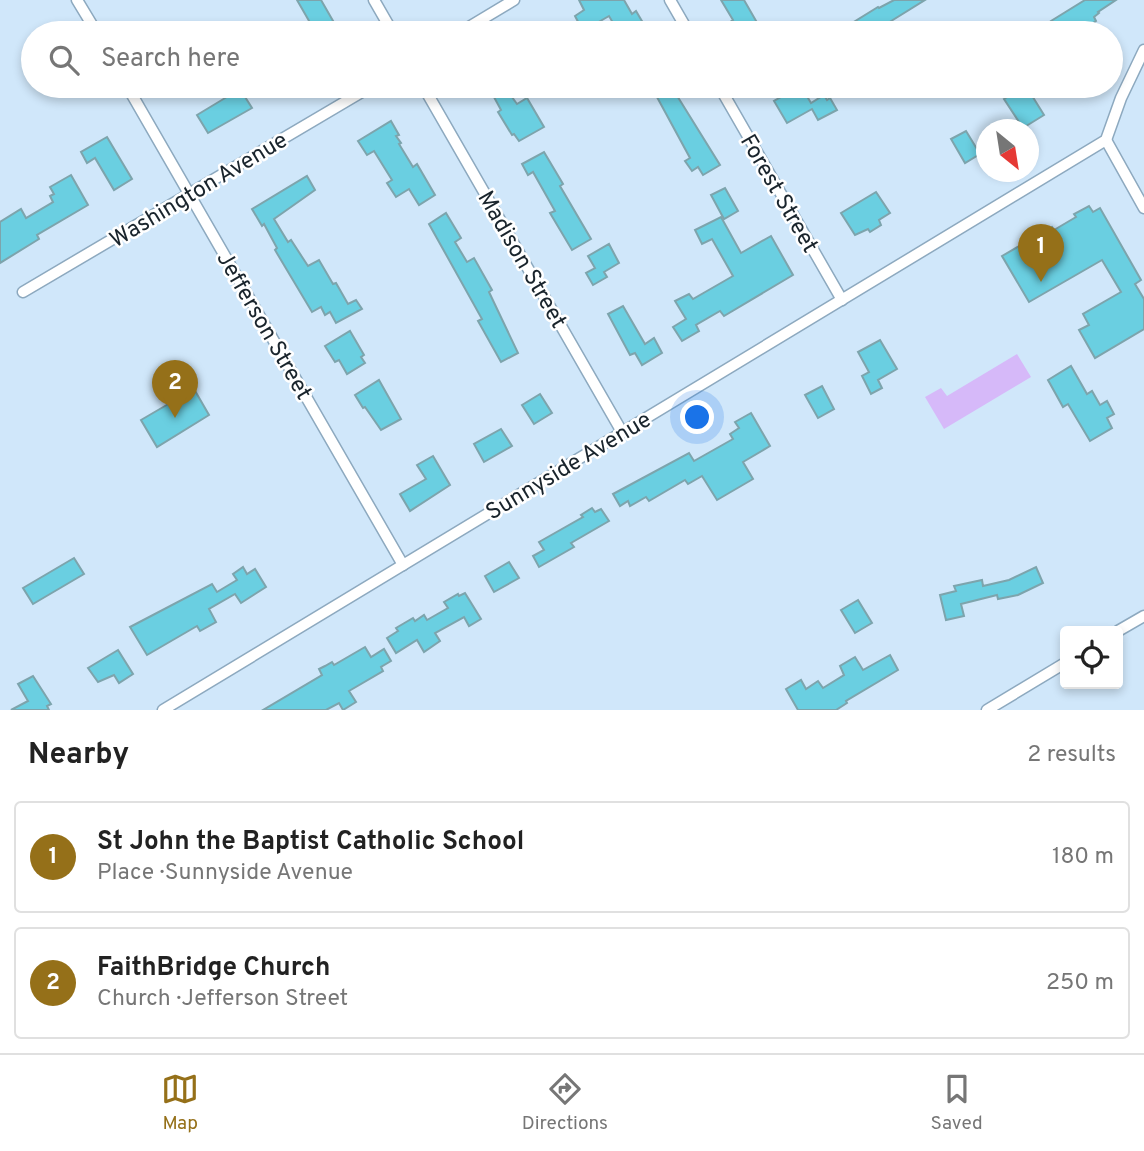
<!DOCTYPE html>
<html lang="en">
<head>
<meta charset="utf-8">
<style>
  :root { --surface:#fff; --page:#f6f6f6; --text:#222; --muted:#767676; --line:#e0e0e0; --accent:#957019 }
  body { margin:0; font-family:Overpass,sans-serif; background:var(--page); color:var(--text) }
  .controls { position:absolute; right:21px; bottom:21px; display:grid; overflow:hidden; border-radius:7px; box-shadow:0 4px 10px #0003 }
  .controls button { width:63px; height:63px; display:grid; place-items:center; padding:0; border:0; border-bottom:2px solid var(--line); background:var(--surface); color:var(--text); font:35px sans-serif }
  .compass { position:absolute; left:976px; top:119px; width:63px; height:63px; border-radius:50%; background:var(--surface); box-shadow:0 4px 10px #0003; rotate:150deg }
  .you { position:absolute; left:698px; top:418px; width:24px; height:24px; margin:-18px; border:5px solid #fff; border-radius:50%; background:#1a73e8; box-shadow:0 0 0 10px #1a73e833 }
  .badge { display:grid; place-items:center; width:46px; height:46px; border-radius:50%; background:var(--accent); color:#fff; font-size:23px; font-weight:700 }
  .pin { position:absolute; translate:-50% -58px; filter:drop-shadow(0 2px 4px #0008) }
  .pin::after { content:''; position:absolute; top:37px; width:24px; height:21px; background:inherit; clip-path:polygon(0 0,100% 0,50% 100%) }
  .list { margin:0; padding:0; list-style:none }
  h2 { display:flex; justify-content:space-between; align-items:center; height:91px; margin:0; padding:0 28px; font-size:30px }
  h2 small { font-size:23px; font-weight:400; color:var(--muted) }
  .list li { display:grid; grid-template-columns:46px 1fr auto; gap:21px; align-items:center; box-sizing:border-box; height:112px; margin:0 14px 14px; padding:0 14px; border:2px solid var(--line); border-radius:7px }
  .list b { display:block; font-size:26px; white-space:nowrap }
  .list p { margin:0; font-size:23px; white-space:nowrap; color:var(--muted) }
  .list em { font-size:23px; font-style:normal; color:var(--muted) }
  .icon { flex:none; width:38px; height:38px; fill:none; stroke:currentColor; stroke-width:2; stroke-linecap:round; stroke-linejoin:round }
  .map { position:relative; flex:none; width:1144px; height:710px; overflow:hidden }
  .search { position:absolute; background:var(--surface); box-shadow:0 4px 10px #0003; left:21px; right:21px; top:21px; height:77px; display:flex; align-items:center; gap:18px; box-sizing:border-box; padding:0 24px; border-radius:38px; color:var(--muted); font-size:26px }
  .sheet { height:343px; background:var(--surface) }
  nav { display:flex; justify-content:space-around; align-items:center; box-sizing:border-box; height:98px; border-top:2px solid var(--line); background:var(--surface); font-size:19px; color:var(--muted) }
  nav a { display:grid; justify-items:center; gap:4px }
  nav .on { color:var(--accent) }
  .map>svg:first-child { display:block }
  .green { fill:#d6b9f9 }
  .building { fill:#6acfe1; stroke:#7da4ac; stroke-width:2 }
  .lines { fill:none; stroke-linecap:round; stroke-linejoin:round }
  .street-casing { stroke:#8da9bf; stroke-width:13 }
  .street { stroke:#fff; stroke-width:10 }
  .labels { text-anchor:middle; stroke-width:5; stroke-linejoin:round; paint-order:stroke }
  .street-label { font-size:23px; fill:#19242c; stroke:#fff }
</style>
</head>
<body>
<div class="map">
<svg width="1144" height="710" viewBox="0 0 1144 710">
  <rect width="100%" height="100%" fill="#d0e7fa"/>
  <path class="green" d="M1017 354 1031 377 944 429 925 397 941 388 947 396Z"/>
  <g class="building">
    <path d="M297 0H321L340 33H316Z"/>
    <path d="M579 0H624L632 14 636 11 649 33H619L609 16 583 31 575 16 584 10Z"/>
    <path d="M721 0H744L763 33H737L730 22 733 20Z"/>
    <path d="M894 0H925L888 23 891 28 882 33H836L878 7 879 8Z"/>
    <path d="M1085 0H1116L1098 12 1099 13 1094 17 1096 21 1083 30 1080 26 1069 33H1059L1051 21Z"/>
    <path d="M488 86H504L517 104 527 98 544 127 519 141 514 134 512 135 498 112 501 110Z"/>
    <path d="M651 86H671L720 165 703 175 698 167 692 171 685 161 690 158Z"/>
    <path d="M801 86 811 103 824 95 827 100 830 98 837 110 818 120 812 109 787 123 774 101Z"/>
    <path d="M1026 86 1044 115 1023 128 1004 99Z"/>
    <path d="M240 89 252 108 208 133 197 115Z"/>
    <path d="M391 121 399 135 396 136 401 143 399 144 413 167 417 164 435 195 419 205 409 189 396 197 387 183 392 180 374 151 367 155 358 141Z"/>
    <path d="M966 131 980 154 965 163 951 139Z"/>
    <path d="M107 137 132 179 114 190 95 158 87 163 81 152Z"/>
    <path d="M544 152 563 184 560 186 591 239 572 250 550 213 555 211 533 172 528 175 522 164Z"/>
    <path d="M71 175 88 205 37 235 39 239 0 263V222L21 209 26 218 53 202 50 196 54 194 50 187Z"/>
    <path d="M307 176 315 190 274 219 288 242 291 240 308 266 319 260 333 284 336 283 348 304 356 300 362 309 336 323 330 312 325 315 321 307 312 312 275 250 277 248 264 224 262 226 252 209Z"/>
    <path d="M725 188 738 211 724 219 711 195Z"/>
    <path d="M876 192 890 213 879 220 881 225 870 232 868 229 855 235 841 213Z"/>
    <path d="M1089 206 1093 212 1100 208 1141 280 1135 284 1144 299V329L1095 358 1079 330 1089 325 1083 314 1121 292 1102 260 1029 302 1002 256 1052 227 1054 230 1076 217 1074 214Z"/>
    <path d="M446 213 461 238 455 242 467 262 474 258 492 290 489 292 518 353 501 362 478 321 482 319 429 224Z"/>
    <path d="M721 217 741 253 771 236 793 275 724 316 720 311 696 325 699 331 682 341 673 327 686 319 675 301 689 294 693 299 733 276 712 239 702 244 695 230Z"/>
    <path d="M609 244 619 263 604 272 607 277 593 285 586 273 595 268 588 256Z"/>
    <path d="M623 306 645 344 654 338 662 353 642 365 635 353 630 355 608 314Z"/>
    <path d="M350 331 364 355 361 357 365 363 347 374 339 360 335 362 325 346Z"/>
    <path d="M880 340 897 369 878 380 882 388 871 394 862 376 869 372 858 352Z"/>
    <path d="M1071 366 1087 394 1092 391 1100 405 1107 401 1114 414 1107 418 1112 428 1090 441 1068 404 1063 407 1048 380Z"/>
    <path d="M379 380 401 419 381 430 365 407 363 408 355 395Z"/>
    <path d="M822 386 834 409 818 418 805 395Z"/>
    <path d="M194 389 209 415 157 447 141 420Z"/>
    <path d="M540 394 552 413 534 424 522 405Z"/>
    <path d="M751 413 770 446 743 462 753 479 717 500 702 476 688 484 685 480 649 501 646 497 630 506 628 501 620 506 613 494 689 453 694 461 733 439 730 434 739 428 735 422Z"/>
    <path d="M501 429 512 446 484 462 474 444Z"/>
    <path d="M433 456 450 485 410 511 400 494 426 479 417 465Z"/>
    <path d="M592 508 595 512 601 509 609 521 571 543 574 547 539 567 533 556 544 550 539 542 583 517 581 515Z"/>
    <path d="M74 558 84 574 33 604 23 588Z"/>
    <path d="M509 562 519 578 494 592 485 576Z"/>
    <path d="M243 567 247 574 255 569 266 587 241 603 235 594 209 609 216 622 200 631 197 626 147 655 130 627 212 584 217 592 237 580 233 574Z"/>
    <path d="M1036 567 1043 583 1018 595 998 599 997 595 961 604 964 616 946 620 940 595 956 591 954 586 982 580 983 586 1009 580Z"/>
    <path d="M465 593 481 619 469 626 464 617 435 633 440 641 424 652 417 640 396 653 387 638 398 631 396 628 413 618 415 621 424 615 427 620 448 608 444 602 458 594 459 596Z"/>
    <path d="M858 600 872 623 855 633 841 610Z"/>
    <path d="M365 647 371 657 384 649 391 661 381 667 383 671 349 691 356 702 343 710 339 703 326 710H263L322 675 319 669 325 666 332 662 334 665Z"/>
    <path d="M118 650 133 674 119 683 114 675 98 682 88 668Z"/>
    <path d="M890 655 898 670 846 701 847 703 836 710H798L786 689 801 680 806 689 818 681 823 688 844 675 840 666 855 657 863 670Z"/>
    <path d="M33 676 51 704 47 706 49 710H11L28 701 18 684Z"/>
  </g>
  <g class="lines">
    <g class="street-casing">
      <g id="street">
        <path d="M77 0 97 33"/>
        <path d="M374 0 393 33"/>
        <path d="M670 0 689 33"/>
        <path d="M459 33 514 0"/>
        <path d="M127 86 403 565"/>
        <path d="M423 86 622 432"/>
        <path d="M719 86 842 300"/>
        <path d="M1106 140 1144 208"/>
        <path d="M23 292 372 86"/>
        <path d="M1118 631 1144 616"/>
        <path d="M163 710 1106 140 1121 98 1144 50"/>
        <path d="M987 710 1065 663"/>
      </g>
    </g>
    <use href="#street" class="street"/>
  </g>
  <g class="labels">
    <g class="street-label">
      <text transform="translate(198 189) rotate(-31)" y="8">Washington Avenue</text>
      <text transform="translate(780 193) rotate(60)" y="8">Forest Street</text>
      <text transform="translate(523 259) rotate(60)" y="8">Madison Street</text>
      <text transform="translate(265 325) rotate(60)" y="8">Jefferson Street</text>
      <text transform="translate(568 465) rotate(-31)" y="8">Sunnyside Avenue</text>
    </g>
  </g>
</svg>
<div class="controls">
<button><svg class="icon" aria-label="locate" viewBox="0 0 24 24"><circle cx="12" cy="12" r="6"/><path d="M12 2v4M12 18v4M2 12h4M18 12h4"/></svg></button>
</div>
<svg class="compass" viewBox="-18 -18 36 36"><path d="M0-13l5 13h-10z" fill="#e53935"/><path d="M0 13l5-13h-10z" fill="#767676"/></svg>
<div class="you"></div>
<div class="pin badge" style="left:1041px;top:282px">1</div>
<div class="pin badge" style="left:175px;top:418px">2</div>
<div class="search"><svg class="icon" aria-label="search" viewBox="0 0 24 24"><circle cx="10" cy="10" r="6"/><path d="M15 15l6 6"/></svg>Search here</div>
</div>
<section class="sheet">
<h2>Nearby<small>2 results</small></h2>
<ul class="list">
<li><span class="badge">1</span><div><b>St John the Baptist Catholic School</b><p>Place · Sunnyside Avenue</p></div><em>180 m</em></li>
<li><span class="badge">2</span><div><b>FaithBridge Church</b><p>Church · Jefferson Street</p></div><em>250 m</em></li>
</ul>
</section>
<nav>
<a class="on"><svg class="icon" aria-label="map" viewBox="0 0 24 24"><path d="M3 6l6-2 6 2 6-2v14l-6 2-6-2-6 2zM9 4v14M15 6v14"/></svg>Map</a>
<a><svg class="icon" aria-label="directions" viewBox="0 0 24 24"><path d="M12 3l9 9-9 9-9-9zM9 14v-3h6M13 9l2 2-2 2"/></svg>Directions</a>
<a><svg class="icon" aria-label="saved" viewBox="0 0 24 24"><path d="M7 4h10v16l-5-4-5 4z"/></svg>Saved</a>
</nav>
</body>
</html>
